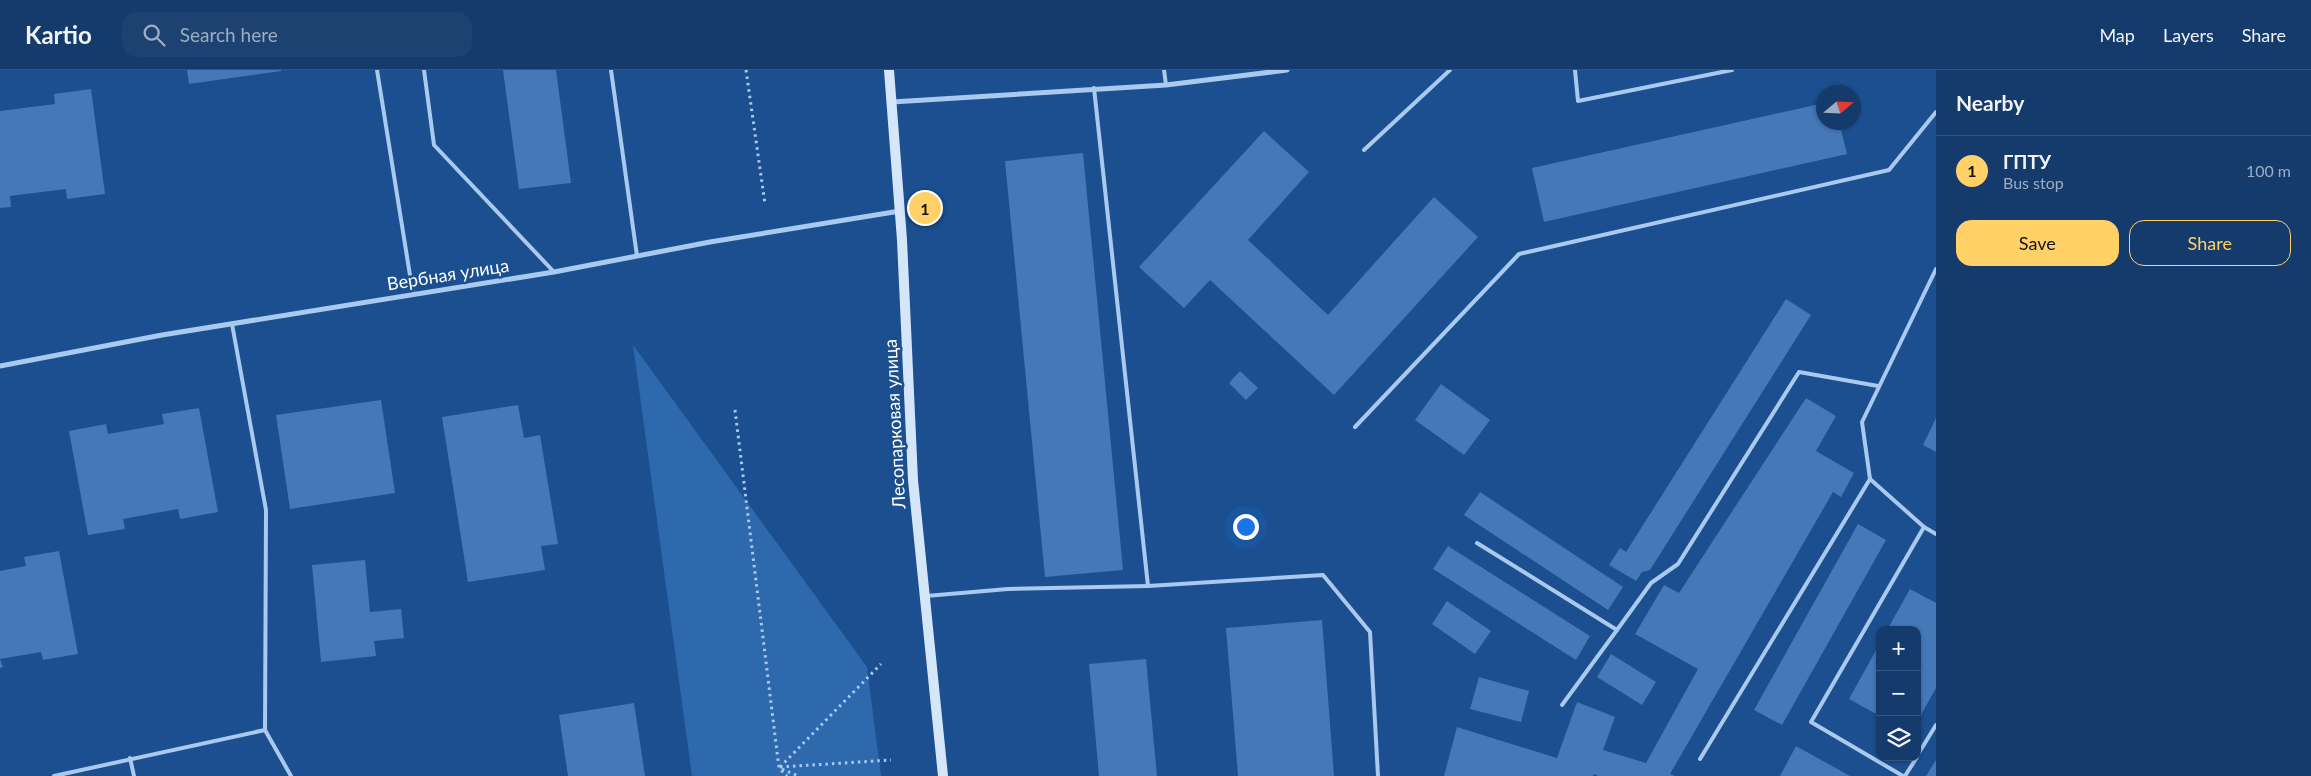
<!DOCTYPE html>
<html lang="en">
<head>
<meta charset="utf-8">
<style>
  :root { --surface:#143b6b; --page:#1d4271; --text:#f1f3f6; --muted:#9dadc1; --line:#33557e; --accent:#ffd166 }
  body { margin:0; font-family:Lato,sans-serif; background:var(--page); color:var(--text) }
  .controls { position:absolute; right:15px; bottom:15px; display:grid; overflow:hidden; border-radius:10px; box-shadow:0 1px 4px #0004 }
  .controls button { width:45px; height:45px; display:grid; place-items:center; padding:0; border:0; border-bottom:1px solid var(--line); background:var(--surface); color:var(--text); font:25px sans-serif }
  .compass { position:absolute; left:1816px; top:15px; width:45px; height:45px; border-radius:50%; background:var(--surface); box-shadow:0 1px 4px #0004; rotate:71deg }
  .you { position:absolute; left:1245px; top:456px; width:18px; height:18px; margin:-12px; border:4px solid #fff; border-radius:50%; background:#1a73e8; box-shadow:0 0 0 8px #1a73e833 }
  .badge { display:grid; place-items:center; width:32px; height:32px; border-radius:50%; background:var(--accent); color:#111; font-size:16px; font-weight:700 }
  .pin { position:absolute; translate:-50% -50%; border:2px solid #fff; box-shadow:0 1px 5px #0006 }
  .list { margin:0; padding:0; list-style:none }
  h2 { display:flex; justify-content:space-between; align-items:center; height:65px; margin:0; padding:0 20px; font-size:21px }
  h2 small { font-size:16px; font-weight:400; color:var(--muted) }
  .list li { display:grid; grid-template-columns:32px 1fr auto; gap:15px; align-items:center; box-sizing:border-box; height:70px; padding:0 20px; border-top:1px solid var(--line) }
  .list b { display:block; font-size:19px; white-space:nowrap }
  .list p { margin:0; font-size:16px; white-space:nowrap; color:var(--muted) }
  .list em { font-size:16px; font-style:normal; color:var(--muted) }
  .actions { display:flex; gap:10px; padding:15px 20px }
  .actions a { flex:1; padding:11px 0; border:1px solid var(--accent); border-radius:15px; text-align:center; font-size:18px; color:var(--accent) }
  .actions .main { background:var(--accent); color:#111 }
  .icon { flex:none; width:28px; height:28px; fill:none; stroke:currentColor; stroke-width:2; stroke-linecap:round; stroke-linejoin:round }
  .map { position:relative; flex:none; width:1936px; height:706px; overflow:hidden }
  header { display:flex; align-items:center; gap:30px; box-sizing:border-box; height:70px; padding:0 25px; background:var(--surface); border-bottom:1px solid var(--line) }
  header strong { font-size:24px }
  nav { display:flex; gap:28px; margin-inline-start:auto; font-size:18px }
  .search { width:350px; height:45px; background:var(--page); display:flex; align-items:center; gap:12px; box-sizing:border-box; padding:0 18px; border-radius:15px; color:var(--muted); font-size:19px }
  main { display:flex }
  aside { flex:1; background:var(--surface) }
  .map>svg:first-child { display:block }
  .green { fill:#2e69ad }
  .building { fill:#4478b7 }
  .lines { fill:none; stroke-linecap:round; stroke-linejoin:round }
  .path { stroke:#a9c9ee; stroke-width:3; stroke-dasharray:2.5 4; stroke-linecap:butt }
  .lane { stroke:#a9c9ee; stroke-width:4 }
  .street { stroke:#a9c9ee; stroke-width:5 }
  .secondary { stroke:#d6e6fa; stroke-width:10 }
  .labels { text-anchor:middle; stroke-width:5; stroke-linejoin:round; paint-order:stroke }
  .street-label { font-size:18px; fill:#fff; stroke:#1b4f8f }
</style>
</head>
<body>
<header>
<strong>Kartio</strong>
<div class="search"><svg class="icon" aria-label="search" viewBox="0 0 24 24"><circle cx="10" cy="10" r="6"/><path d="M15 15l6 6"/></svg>Search here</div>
<nav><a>Map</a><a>Layers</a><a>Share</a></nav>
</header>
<main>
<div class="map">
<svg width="1936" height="706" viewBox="0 0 1936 706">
  <rect width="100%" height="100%" fill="#1b4f8f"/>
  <path class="green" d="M633 275 867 597 881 706H692Z"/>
  <g class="building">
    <path d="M187 0H281V1L189 14Z"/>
    <path d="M503 0H556L571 113 519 119Z"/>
    <path d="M91 19 105 124 67 129 66 119 10 126 11 137 0 138V41L55 34 54 24Z"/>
    <path d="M1824 33V52H1839L1847 84 1544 152 1532 98Z"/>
    <path d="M1264 61 1309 102 1248 170 1328 245 1434 127 1478 167 1334 325 1210 210 1184 238 1139 197Z"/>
    <path d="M1083 83 1123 500 1045 507 1005 91Z"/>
    <path d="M1786 229 1811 245 1650 500 1642 502 1636 511 1609 495 1620 478 1626 482Z"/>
    <path d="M1240 301 1258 318 1246 330 1229 313Z"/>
    <path d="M1441 314 1490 350 1464 385 1415 350Z"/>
    <path d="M1806 328 1836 346 1816 381 1854 403 1841 427 1833 422 1670 704 1675 706H1598L1594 704 1593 706H1444L1457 657 1557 688 1577 632 1615 647 1603 680 1646 693 1698 599 1635 564 1664 515 1679 523Z"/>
    <path d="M381 330 395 423 290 439 276 345Z"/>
    <path d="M518 335 524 368 540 365 558 474 541 476 545 500 468 512 442 347Z"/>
    <path d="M199 338 218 442 180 449 178 439 123 449 125 459 88 465 69 361 106 354 108 364 164 354 162 344Z"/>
    <path d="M1936 348V382L1923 375Z"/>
    <path d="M1480 422 1623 517 1608 540 1464 445Z"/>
    <path d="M1858 454 1886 470 1782 655 1754 640Z"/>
    <path d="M1448 476 1590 566 1576 590 1433 499Z"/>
    <path d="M59 481 78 584 43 590 41 582 0 589 3 597 0 598V501L26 496 24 487Z"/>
    <path d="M365 490 370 542 401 539 404 568 374 571 376 586 321 592 312 495Z"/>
    <path d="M1910 519 1936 533V618L1917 652V560H1887Z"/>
    <path d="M1447 531 1491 561 1475 584 1432 554Z"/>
    <path d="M1322 550 1334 706H1238L1226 558Z"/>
    <path d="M1880 573V646L1849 629Z"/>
    <path d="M1611 584 1656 612 1642 635 1597 607Z"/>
    <path d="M1146 589 1157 706H1099L1089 594Z"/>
    <path d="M1479 607 1529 621 1521 652 1470 639Z"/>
    <path d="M634 633 645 706H568L559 645Z"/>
    <path d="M1796 676 1850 706H1780Z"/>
    <path d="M1936 690V706H1926Z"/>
  </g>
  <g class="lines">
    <g class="path">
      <path d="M746 0 765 134"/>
      <path d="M735 340 779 698 787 706"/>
      <path d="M780 697 881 594"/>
      <path d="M780 697 891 690"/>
      <path d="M782 699 798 706"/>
    </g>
    <g class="lane">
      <path d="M377 0 413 224"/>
      <path d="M424 0 434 75 554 202"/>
      <path d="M611 0 637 186"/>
      <path d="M1164 0 1166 15"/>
      <path d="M1575 0 1578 31 1732 0"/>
      <path d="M1094 18 1148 516 1323 505 1370 562 1378 706"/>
      <path d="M1364 80 1450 0"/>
      <path d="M1936 199 1862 352 1870 409 1924 457 1936 464"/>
      <path d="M1355 357 1519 184 1889 100 1936 42"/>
      <path d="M1477 473 1617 560 1651 513 1678 494 1799 302 1878 316"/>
      <path d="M926 526 1008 519 1148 516"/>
      <path d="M1562 635 1617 560"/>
      <path d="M265 660 291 706"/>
      <path d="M1917 686 1936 655"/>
      <path d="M130 688 134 706"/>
      <path d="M1700 689 1870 409"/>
      <path d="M54 706 265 660 266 440 232 254"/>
      <path d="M1903 706 1811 652 1924 457"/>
      <path d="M1905 706 1917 687"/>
    </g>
    <g class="street">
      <path d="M892 32 1166 15 1287 0"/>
      <path d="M0 296 162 265 554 202 710 172 900 141"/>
    </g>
    <path class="secondary" d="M889 0 902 170 913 410 943 706"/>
  </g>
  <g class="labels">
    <g class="street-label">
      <text transform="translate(448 205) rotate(-9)" y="6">Вербная улица</text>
      <text transform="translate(895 354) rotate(-93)" y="6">Лесопарковая улица</text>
    </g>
  </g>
</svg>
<div class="controls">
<button>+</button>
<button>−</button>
<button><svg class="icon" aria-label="layers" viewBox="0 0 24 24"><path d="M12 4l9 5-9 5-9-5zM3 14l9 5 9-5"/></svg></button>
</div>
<svg class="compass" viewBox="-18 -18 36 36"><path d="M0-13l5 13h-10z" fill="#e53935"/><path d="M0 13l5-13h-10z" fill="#9dadc1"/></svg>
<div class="you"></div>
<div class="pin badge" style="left:925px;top:138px">1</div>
</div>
<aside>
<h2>Nearby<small></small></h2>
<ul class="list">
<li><span class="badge">1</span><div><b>ГПТУ</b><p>Bus stop</p></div><em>100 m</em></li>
</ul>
<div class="actions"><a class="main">Save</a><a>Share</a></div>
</aside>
</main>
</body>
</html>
